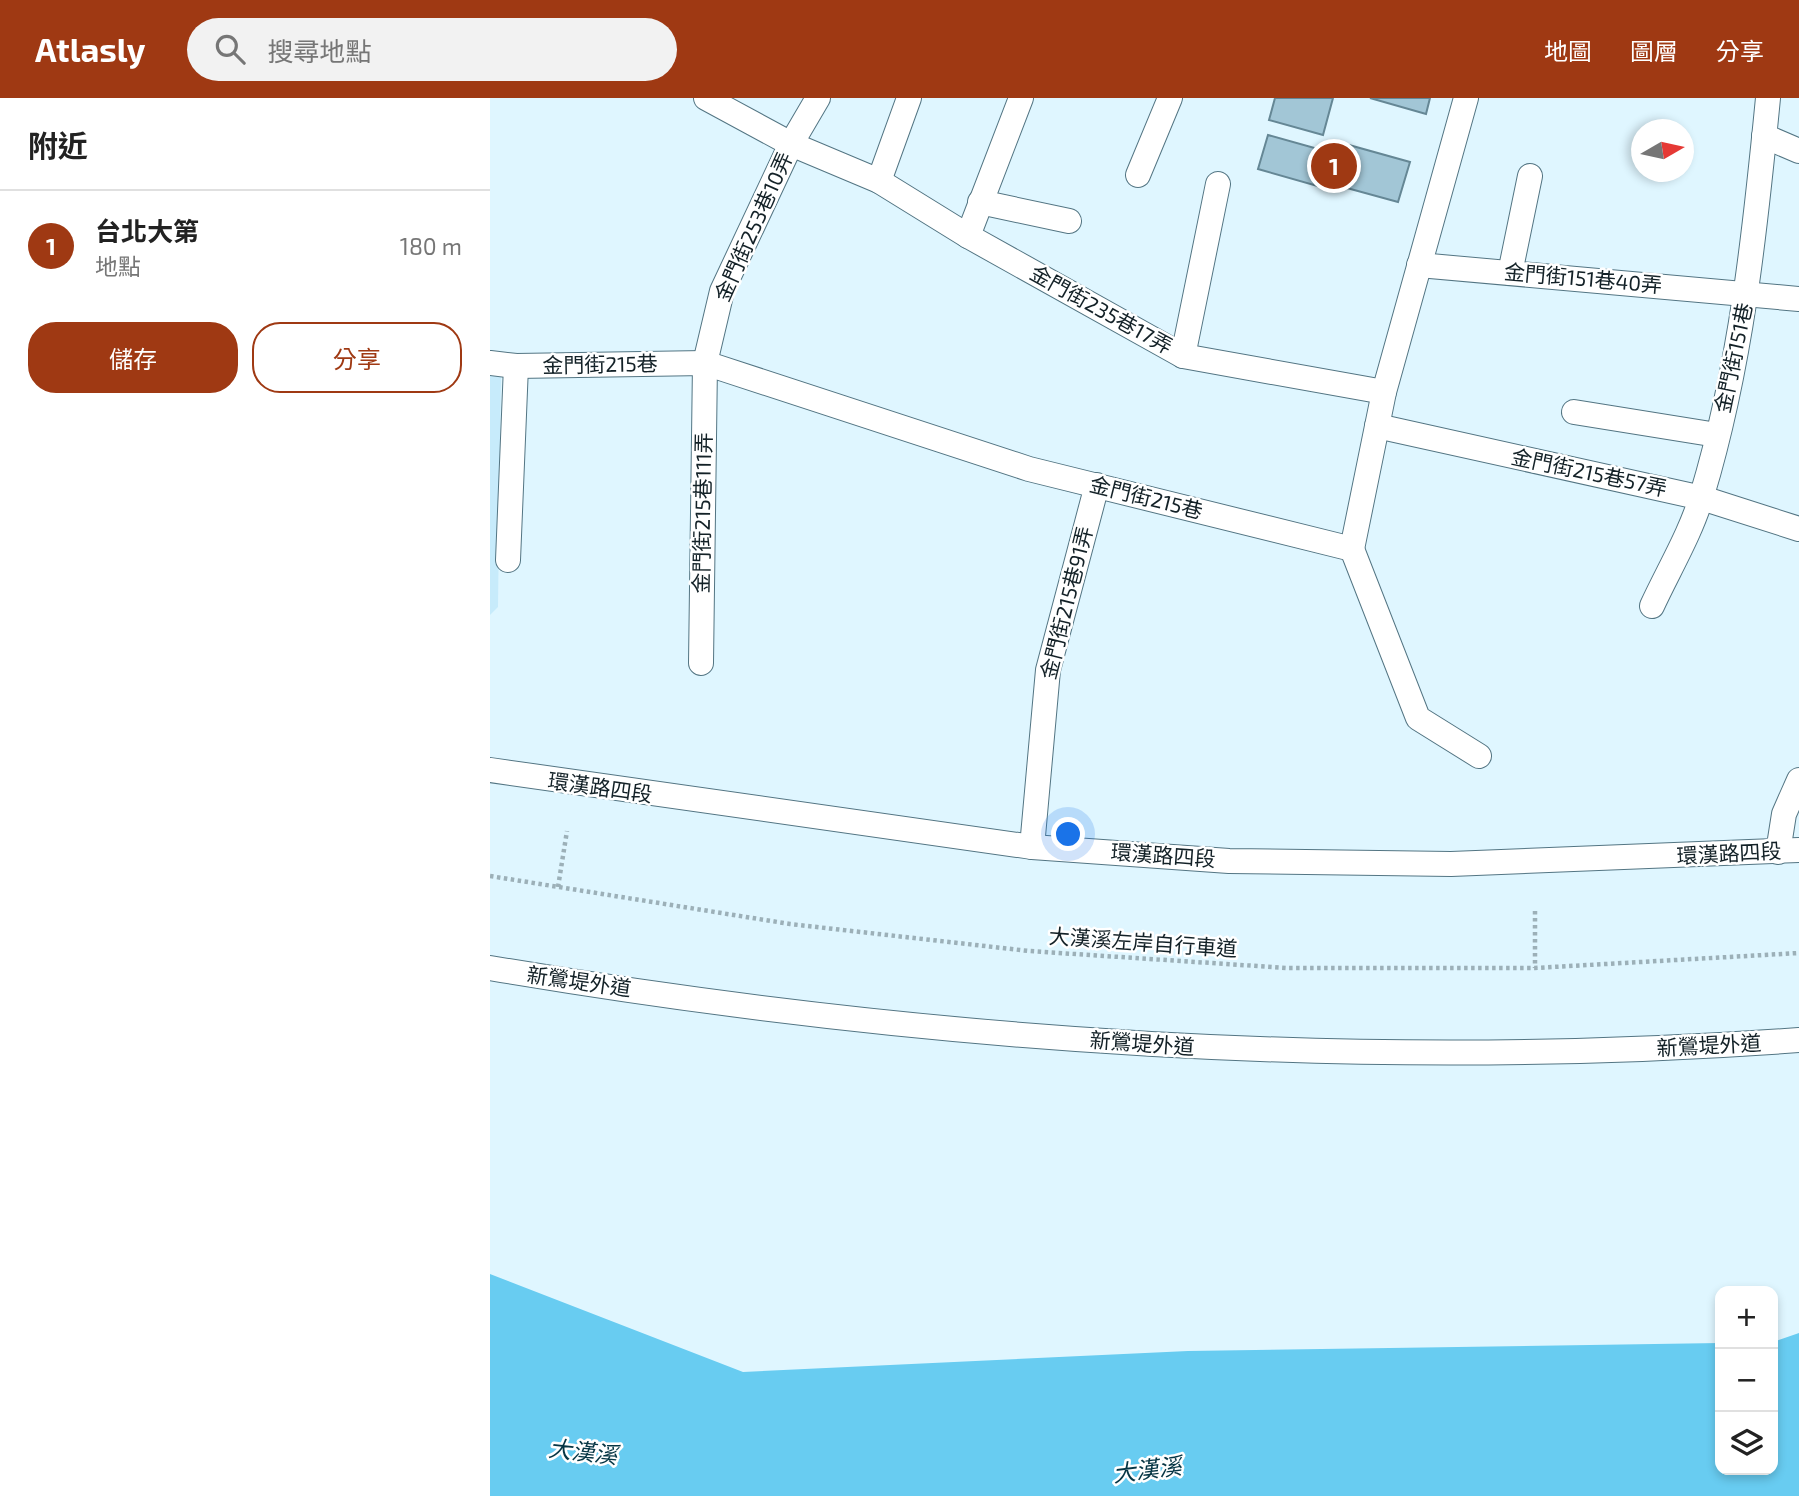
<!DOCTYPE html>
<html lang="zh-TW">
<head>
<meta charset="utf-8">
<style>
  :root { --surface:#fff; --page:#f2f2f2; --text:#222; --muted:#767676; --line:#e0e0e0; --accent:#9f3913 }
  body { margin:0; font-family:"Exo 2","Noto Sans TC",sans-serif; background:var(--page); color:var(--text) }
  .controls { position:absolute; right:21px; bottom:21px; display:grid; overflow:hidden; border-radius:14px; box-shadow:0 4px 10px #0003 }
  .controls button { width:63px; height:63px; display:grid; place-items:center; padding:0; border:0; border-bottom:2px solid var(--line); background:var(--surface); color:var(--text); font:35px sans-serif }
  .compass { position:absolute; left:1141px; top:21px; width:63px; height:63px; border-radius:50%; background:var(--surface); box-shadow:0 4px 10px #0003; rotate:81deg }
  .you { position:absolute; left:579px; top:737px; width:24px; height:24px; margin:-18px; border:5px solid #fff; border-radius:50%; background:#1a73e8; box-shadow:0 0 0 10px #1a73e833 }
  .badge { display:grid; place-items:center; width:46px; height:46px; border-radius:50%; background:var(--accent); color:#fff; font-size:23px; font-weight:700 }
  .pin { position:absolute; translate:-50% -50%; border:4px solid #fff; box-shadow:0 2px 7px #0006 }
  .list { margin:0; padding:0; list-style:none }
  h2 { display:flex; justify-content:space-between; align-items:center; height:91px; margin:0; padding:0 28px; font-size:30px }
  h2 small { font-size:23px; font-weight:400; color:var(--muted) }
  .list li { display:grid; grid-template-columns:46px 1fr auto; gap:21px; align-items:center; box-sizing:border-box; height:112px; padding:0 28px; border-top:2px solid var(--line) }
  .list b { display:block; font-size:26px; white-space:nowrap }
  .list p { margin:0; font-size:23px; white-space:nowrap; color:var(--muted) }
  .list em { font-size:23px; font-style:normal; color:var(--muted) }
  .actions { display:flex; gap:14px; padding:21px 28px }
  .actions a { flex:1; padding:16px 0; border:2px solid var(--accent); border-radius:28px; text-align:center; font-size:24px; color:var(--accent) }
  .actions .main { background:var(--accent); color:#fff }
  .icon { flex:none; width:38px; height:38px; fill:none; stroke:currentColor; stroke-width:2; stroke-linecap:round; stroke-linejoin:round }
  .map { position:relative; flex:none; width:1309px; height:1398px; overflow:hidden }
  header { display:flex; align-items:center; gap:42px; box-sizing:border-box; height:98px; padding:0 35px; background:var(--accent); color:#fff }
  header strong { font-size:33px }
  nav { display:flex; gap:38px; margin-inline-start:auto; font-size:24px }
  .search { width:490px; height:63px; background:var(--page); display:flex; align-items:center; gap:18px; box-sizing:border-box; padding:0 24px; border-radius:38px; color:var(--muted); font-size:26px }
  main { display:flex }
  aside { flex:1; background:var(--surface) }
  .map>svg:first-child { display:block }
  .built { fill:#c7ebfb }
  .water { fill:#68ccf1 }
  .building { fill:#a2c6d6; stroke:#658795; stroke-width:2 }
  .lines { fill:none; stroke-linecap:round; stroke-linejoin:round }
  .minor-casing { stroke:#537583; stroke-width:26 }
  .path { stroke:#9cb0b8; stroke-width:4.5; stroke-dasharray:3.5 3.5; stroke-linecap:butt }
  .minor { stroke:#fff; stroke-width:24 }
  .labels { text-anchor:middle; stroke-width:5; stroke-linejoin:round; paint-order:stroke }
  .street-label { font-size:21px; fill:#132127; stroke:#fff }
  .water-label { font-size:23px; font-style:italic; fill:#053544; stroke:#fff }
</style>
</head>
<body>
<header>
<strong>Atlasly</strong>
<div class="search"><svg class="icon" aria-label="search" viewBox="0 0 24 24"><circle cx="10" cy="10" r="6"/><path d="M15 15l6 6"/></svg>搜尋地點</div>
<nav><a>地圖</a><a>圖層</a><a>分享</a></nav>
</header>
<main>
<aside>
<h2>附近<small></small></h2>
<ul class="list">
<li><span class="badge">1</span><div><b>台北大第</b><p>地點</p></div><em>180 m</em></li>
</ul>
<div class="actions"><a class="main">儲存</a><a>分享</a></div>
</aside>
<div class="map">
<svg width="1309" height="1398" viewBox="0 0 1309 1398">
  <rect width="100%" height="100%" fill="#dff6ff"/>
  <path class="built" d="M0 276 11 278 8 509 0 517Z"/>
  <path class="water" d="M0 1176 253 1274 698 1253 1230 1245V1372H1283V1244L1309 1235V1398H0Z"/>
  <g class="building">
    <path d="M785 0H843L833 37 779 22Z"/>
    <path d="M880 0H940L936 16Z"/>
    <path d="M778 37 853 58 859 47 920 64 908 104 846 87 845 93 768 71Z"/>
  </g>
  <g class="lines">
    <g class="minor-casing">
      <g id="minor">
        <path d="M216 0 301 46 389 83 478 138 693 258 894 294"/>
        <path d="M1274 38 1309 53"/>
        <path d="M648 77 680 0"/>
        <path d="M389 83 419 0"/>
        <path d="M490 104 579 123"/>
        <path d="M478 138 531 0"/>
        <path d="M929 167 1309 201"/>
        <path d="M1020 175 1040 78"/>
        <path d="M693 258 728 86"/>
        <path d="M0 265 26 268 215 265 539 371 862 451 894 294 976 0"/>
        <path d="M1084 314 1227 337"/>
        <path d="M887 328 1212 400 1309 431"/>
        <path d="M862 451 928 620 989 658"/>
        <path d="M18 462 26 268"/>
        <path d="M1162 508C1178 473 1201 435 1212 397 1251 268 1265 134 1278 0"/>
        <path d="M211 565 215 265 232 193 301 46 328 0"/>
        <path d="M0 672 542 749 739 763 961 766 1309 752"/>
        <path d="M542 749 558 572 607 387"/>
        <path d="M1288 754 1294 716 1309 682"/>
        <path d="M0 870C432 943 872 974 1309 942"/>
      </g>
    </g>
    <g class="path">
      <path d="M0 778 300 826 539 853 797 870H1045L1309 855"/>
      <path d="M68 789 77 733"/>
      <path d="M1045 813V870"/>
    </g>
    <use href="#minor" class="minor"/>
  </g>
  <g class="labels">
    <g class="street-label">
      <text transform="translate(264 129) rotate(-66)" y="7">金門街253巷10弄</text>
      <text transform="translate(1093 181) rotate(5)" y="7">金門街151巷40弄</text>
      <text transform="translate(611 212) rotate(29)" y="7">金門街235巷17弄</text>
      <text transform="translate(1244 260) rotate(-78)" y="7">金門街151巷</text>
      <text transform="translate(110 267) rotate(-1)" y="7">金門街215巷</text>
      <text transform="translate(1099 375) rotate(12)" y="7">金門街215巷57弄</text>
      <text transform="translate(656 400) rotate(14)" y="7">金門街215巷</text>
      <text transform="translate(213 415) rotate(-89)" y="7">金門街215巷111弄</text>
      <text transform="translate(577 505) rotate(-76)" y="7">金門街215巷91弄</text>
      <text transform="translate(110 690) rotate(8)" y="7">環漢路四段</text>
      <text transform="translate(1239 756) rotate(-3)" y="7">環漢路四段</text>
      <text transform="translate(673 758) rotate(4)" y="7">環漢路四段</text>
      <text transform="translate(653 845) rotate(4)" y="7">大漢溪左岸自行車道</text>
      <text transform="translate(89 884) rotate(8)" y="7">新鶯堤外道</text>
      <text transform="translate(652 946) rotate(4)" y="7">新鶯堤外道</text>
      <text transform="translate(1219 948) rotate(-3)" y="7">新鶯堤外道</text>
    </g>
    <g class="water-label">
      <text transform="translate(93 1354) rotate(6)" y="8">大漢溪</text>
      <text transform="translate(657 1372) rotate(-7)" y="8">大漢溪</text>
    </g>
  </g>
</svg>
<div class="controls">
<button>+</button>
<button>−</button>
<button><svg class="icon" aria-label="layers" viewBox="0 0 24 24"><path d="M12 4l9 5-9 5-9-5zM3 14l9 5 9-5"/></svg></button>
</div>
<svg class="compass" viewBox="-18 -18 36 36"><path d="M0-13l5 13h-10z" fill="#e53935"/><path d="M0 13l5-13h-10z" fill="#767676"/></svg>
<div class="you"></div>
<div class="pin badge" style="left:844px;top:68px">1</div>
</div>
</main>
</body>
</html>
